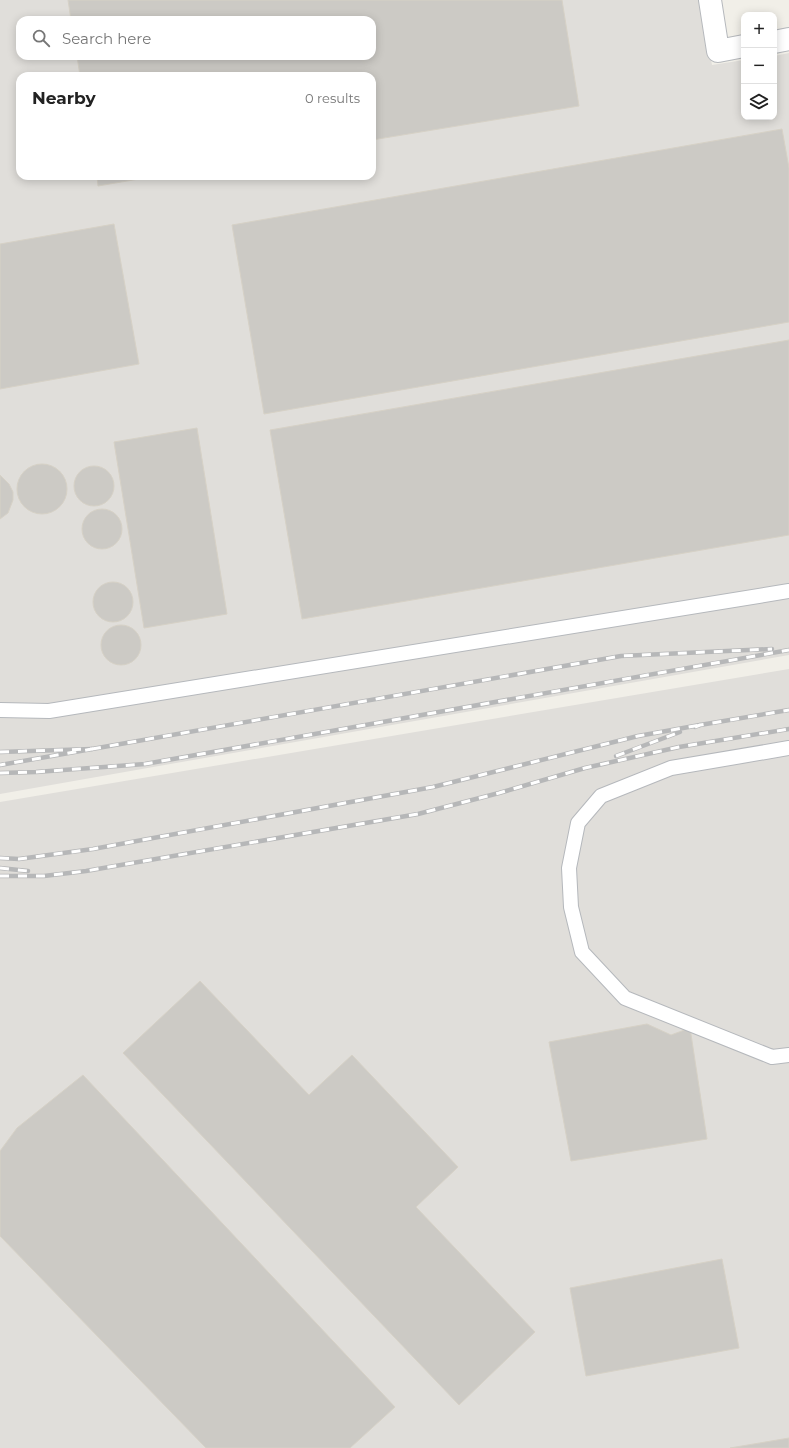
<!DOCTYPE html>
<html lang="en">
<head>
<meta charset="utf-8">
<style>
  :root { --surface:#fff; --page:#f6f6f6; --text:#222; --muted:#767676; --line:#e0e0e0 }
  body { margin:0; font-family:Montserrat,sans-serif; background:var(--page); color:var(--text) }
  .controls { position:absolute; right:12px; top:12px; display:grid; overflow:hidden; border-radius:8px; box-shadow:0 2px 10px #0003 }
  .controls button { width:36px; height:36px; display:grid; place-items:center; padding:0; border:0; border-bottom:1px solid var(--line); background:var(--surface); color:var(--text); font:20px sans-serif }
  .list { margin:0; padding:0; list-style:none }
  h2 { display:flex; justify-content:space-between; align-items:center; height:52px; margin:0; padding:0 16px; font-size:17px }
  h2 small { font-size:13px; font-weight:400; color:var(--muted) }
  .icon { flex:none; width:22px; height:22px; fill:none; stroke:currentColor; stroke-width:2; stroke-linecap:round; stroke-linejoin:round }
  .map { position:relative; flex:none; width:789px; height:1448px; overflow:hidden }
  .search { position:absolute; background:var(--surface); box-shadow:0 2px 10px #0003; left:16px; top:16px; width:360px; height:44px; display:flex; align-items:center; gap:10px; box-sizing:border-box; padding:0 14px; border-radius:12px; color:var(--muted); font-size:15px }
  .panel { position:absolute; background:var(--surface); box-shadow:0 2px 10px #0003; left:16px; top:72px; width:360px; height:108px; border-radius:12px }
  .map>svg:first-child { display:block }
  .industrial { fill:#e0deda; fill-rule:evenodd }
  .building { fill:#cccac5; stroke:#d6d1c6 }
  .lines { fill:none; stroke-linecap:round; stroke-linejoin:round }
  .service-casing { stroke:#b5b8bc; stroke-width:16 }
  .minor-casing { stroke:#b5b8bc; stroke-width:24 }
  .service { stroke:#fff; stroke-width:14 }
  .minor { stroke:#fff; stroke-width:22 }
  .rail-casing { stroke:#b6b7b8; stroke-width:4.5 }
  .rail { stroke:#fff; stroke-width:3; stroke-dasharray:9; stroke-linecap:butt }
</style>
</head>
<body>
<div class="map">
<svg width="789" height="1448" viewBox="0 0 789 1448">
  <rect width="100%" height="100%" fill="#f1efe8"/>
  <g class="industrial">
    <path d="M0 0H700L712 65 744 60V117H774V56L789 53V655L0 794ZM20 20H372V56H20ZM20 76H372V176H20Z"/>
    <path d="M789 669V1448H0V802Z"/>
  </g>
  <g class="building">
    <path d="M68 0H562L579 106 372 140V76H80L77 56H372V20H71Z"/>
    <path d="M782 129 789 168V322L264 414 232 225Z"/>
    <path d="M97 176H156L98 186Z"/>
    <path d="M114 224 139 364 0 389V244Z"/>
    <path d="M789 340V535L302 619 270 430Z"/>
    <path d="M197 428 227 614 144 628 114 442Z"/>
    <circle cx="42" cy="489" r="25"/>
    <circle cx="94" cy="486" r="20"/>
    <path d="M0 475 9 484 13 492V500L8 513 0 519Z"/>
    <circle cx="102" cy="529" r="20"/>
    <circle cx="113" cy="602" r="20"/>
    <circle cx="121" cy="645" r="20"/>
    <path d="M200 981 309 1095 352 1055 458 1167 416 1207 535 1332 459 1405 123 1053Z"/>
    <path d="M647 1024 671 1035 690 1028 707 1139 571 1161 549 1042Z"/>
    <path d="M83 1075 395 1407 350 1448H206L0 1236V1151L17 1128Z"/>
    <path d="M722 1259 739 1348 586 1376 570 1288Z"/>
    <path d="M789 1438V1448H730Z"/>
  </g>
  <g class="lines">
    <g class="service-casing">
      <g id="service">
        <path d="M0 710 49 711 789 591"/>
        <path d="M789 748 671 768 601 796 578 823 569 868 571 907 582 952 625 998 772 1057 789 1055"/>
      </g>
    </g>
    <g class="minor-casing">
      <g id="minor">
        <path d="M710 0 718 51 744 46"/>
        <path d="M774 42 789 39"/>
      </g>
    </g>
    <use href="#service" class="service"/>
    <use href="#minor" class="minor"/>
    <g class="rail-casing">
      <g id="rail">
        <path d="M695 727 700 725 789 710"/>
        <path d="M92 749 621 656 772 649"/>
        <path d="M0 752 92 749 0 765"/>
        <path d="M616 756 680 732"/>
        <path d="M0 773 36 772 145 764 789 650"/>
        <path d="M0 858 19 859 93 849 433 787 638 736 700 725"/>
        <path d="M0 868 28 871"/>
        <path d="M0 876H44L86 871 418 814 499 793 585 768 679 747 789 729"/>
      </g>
    </g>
    <use href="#rail" class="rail"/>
  </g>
</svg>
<div class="controls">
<button>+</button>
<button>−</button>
<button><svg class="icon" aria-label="layers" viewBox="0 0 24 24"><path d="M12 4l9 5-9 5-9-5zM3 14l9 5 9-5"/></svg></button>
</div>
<div class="search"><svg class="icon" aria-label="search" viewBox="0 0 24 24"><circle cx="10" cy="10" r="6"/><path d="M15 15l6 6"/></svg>Search here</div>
<section class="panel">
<h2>Nearby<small>0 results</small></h2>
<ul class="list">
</ul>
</section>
</div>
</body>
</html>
